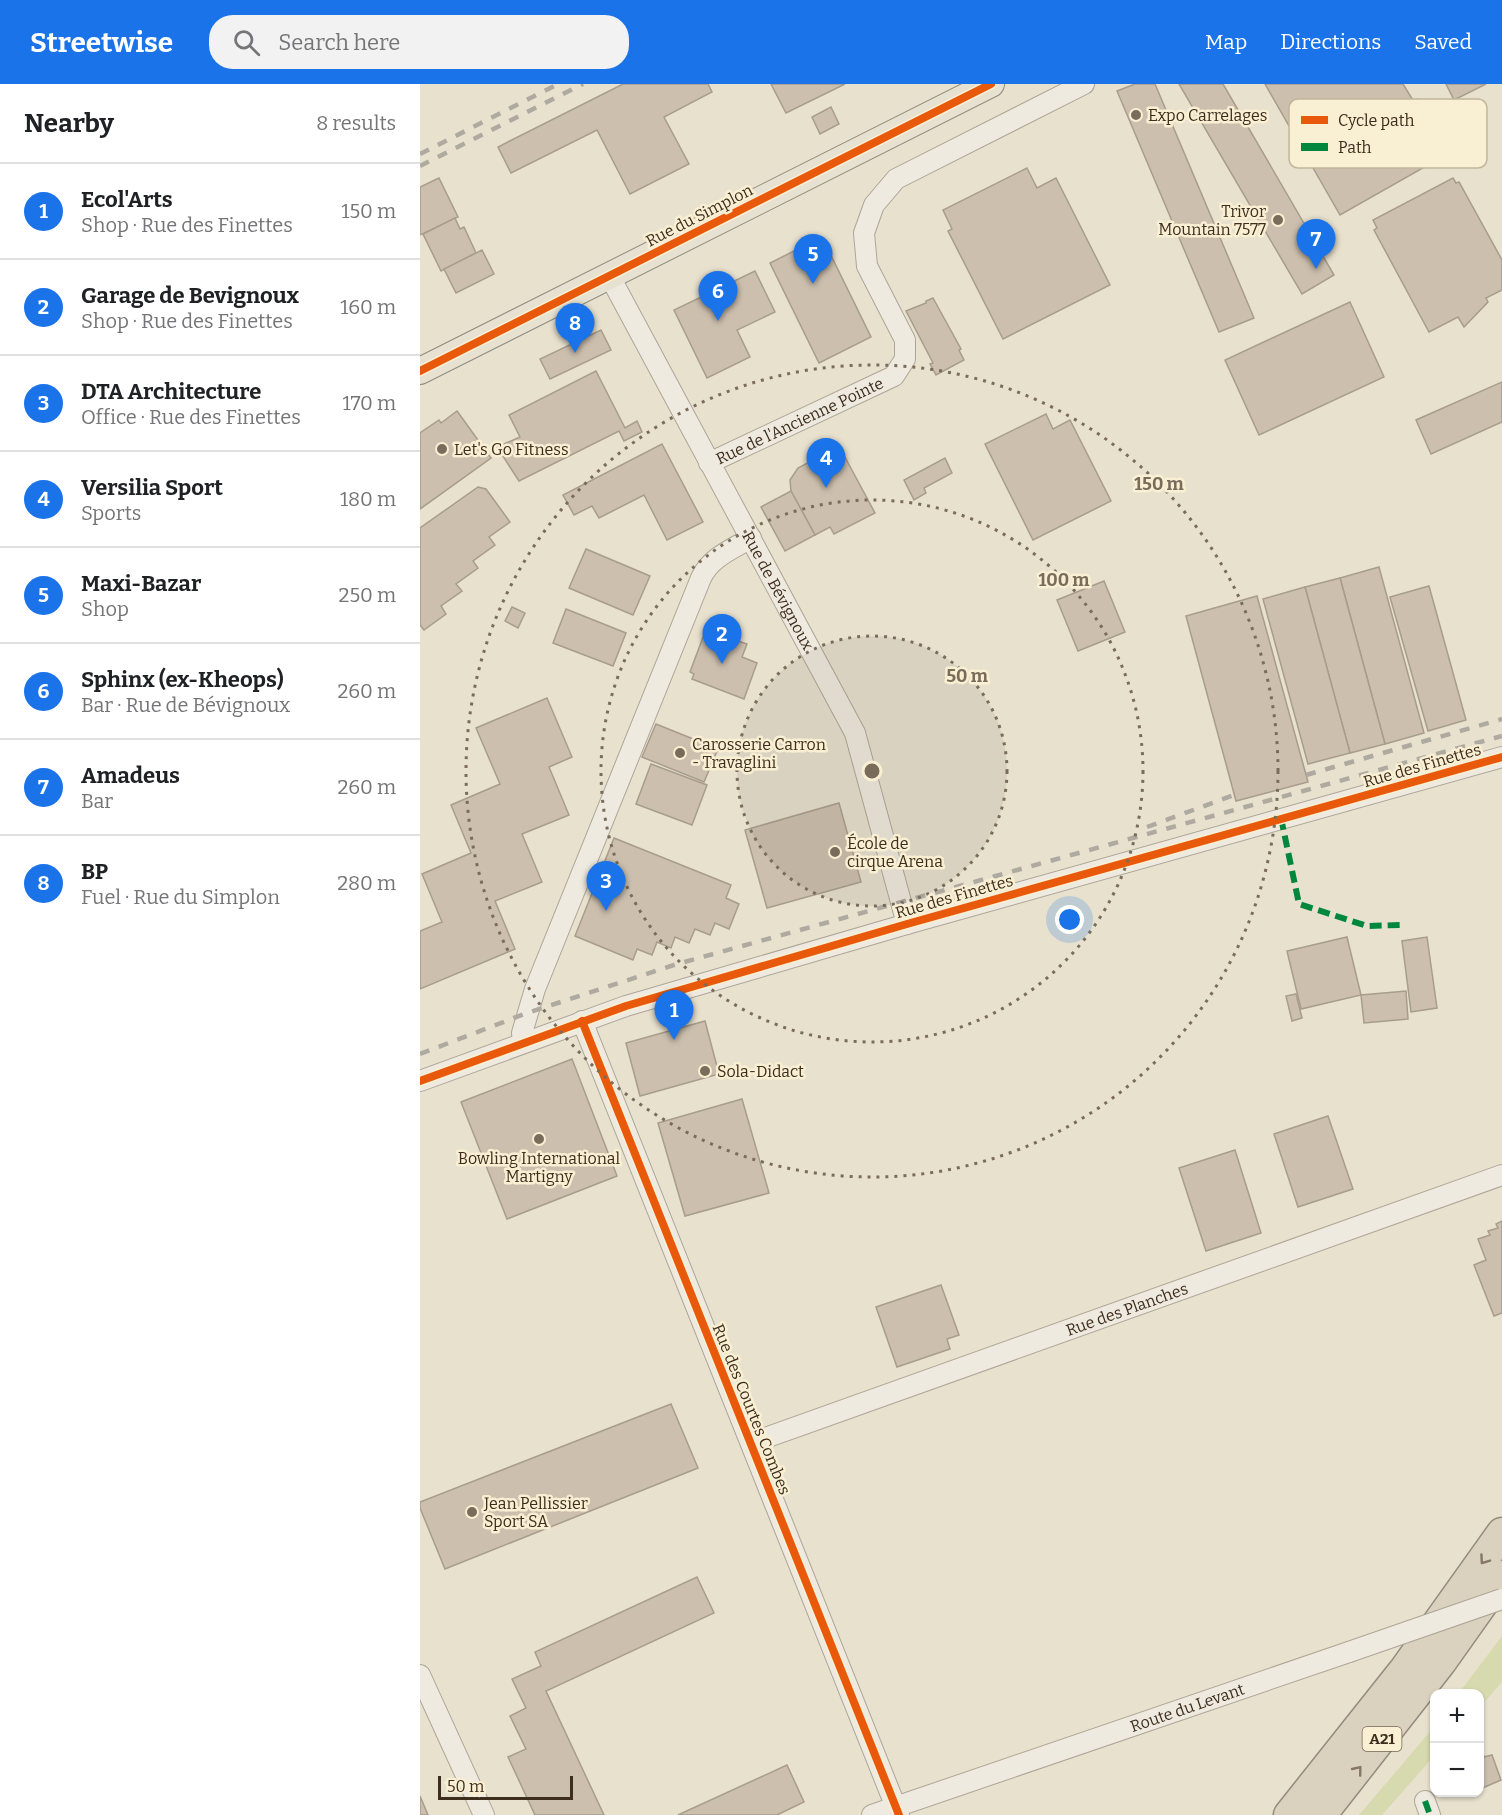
<!DOCTYPE html>
<html lang="en">
<head>
<meta charset="utf-8">
<style>
  :root { --surface:#fff; --page:#f2f2f2; --text:#202124; --muted:#757577; --line:#e0e0e0; --accent:#1a73e8 }
  body { margin:0; font-family:Bitter,serif; background:var(--page); color:var(--text) }
  .controls { position:absolute; right:18px; bottom:18px; display:grid; overflow:hidden; border-radius:12px; box-shadow:0 2px 4px #0004 }
  .controls button { width:54px; height:54px; display:grid; place-items:center; padding:0; border:0; border-bottom:2px solid var(--line); background:var(--surface); color:var(--text); font:30px sans-serif }
  .scale { position:absolute; left:18px; bottom:15px; width:135px; box-sizing:border-box; padding-left:6px; border:3px solid #3d2d1d; border-top:0; font-size:16px; line-height:21px; white-space:nowrap; color:#3d2d1d; -webkit-text-stroke:4px #f9efd3; paint-order:stroke }
  .you { position:absolute; left:650px; top:836px; width:21px; height:21px; margin:-15px; border:4px solid #fff; border-radius:50%; background:#1a73e8; box-shadow:0 0 0 9px #1a73e833 }
  .badge { display:grid; place-items:center; width:39px; height:39px; border-radius:50%; background:var(--accent); color:#fff; font-size:20px; font-weight:700 }
  .pin { position:absolute; translate:-50% -50px; filter:drop-shadow(0 2px 3px #0008) }
  .pin::after { content:''; position:absolute; top:32px; width:21px; height:18px; background:inherit; clip-path:polygon(0 0,100% 0,50% 100%) }
  .list { margin:0; padding:0; list-style:none }
  h2 { display:flex; justify-content:space-between; align-items:center; height:78px; margin:0; padding:0 24px; font-size:26px }
  h2 small { font-size:20px; font-weight:400; color:var(--muted) }
  .list li { display:grid; grid-template-columns:39px 1fr auto; gap:18px; align-items:center; box-sizing:border-box; height:96px; padding:0 24px; border-top:2px solid var(--line) }
  .list b { display:block; font-size:22px; white-space:nowrap }
  .list p { margin:0; font-size:20px; white-space:nowrap; color:var(--muted) }
  .list em { font-size:20px; font-style:normal; color:var(--muted) }
  .icon { flex:none; width:33px; height:33px; fill:none; stroke:currentColor; stroke-width:2; stroke-linecap:round; stroke-linejoin:round }
  .map { position:relative; flex:none; width:1082px; height:1731px; overflow:hidden }
  header { display:flex; align-items:center; gap:36px; box-sizing:border-box; height:84px; padding:0 30px; background:var(--accent); color:#fff }
  header strong { font-size:28px }
  nav { display:flex; gap:33px; margin-inline-start:auto; font-size:21px }
  .search { width:420px; height:54px; background:var(--page); display:flex; align-items:center; gap:15px; box-sizing:border-box; padding:0 21px; border-radius:24px; color:var(--muted); font-size:22px }
  main { display:flex }
  aside { flex:1; background:var(--surface) }
  .map>svg:first-child { display:block }
  .green { fill:#d7d9af }
  .building { fill:#ccbfae; stroke:#a89c8d; stroke-width:1.5 }
  .lines { fill:none; stroke-linecap:round; stroke-linejoin:round }
  .minor-casing { stroke:#ada596; stroke-width:22 }
  .major-casing { stroke:#928b7e; stroke-width:28 }
  .highway-casing { stroke:#928b7e; stroke-width:33 }
  .minor { stroke:#efeae0; stroke-width:20 }
  .major { stroke:#e7e1d1; stroke-width:26 }
  .highway { stroke:#dad1be; stroke-width:30 }
  .rail { stroke:#afaaa0; stroke-width:4.5; stroke-dasharray:10 10; stroke-linecap:butt }
  .minor-bridge-casing { stroke:#ada596; stroke-width:22; stroke-linecap:butt }
  .minor-bridge { stroke:#efeae0; stroke-width:20 }
  .quiet { stroke:#00873e; stroke-width:6; stroke-dasharray:12 6; stroke-linecap:butt }
  .cycleway-casing { stroke:#f9efd3; stroke-width:11 }
  .cycleway { stroke:#e8590c; stroke-width:8 }
  .oneway { stroke:#847765 }
  .ring { fill:none; stroke:#796c5b; stroke-width:3; stroke-dasharray:3 6 }
  .poi-dot { fill:#796c5b; stroke:#f9efd3; stroke-width:2 }
  .labels { text-anchor:middle; stroke-width:5; stroke-linejoin:round; paint-order:stroke }
  .shield { fill:#f9efd3; stroke:#756754; stroke-width:1.5 }
  .shield-label { font-size:15px; font-weight:bold; fill:#3d2d1d }
  .poi-label { font-size:16px; fill:#3d2d1d; stroke:#f9efd3; text-anchor:start }
  .street-label { font-size:16px; fill:#3d2d1d; stroke:#f9efd3 }
  .key { fill:#f9efd3; stroke:#c1b59c; stroke-width:1.5 }
  .key-label { font-size:16px; fill:#3d2d1d }
  .centre { fill:#796c5b; stroke:#f9efd3; stroke-width:3 }
  .ring-label { font-size:18px; text-anchor:middle; font-weight:bold; fill:#796c5b; stroke:#f9efd3; stroke-width:5; stroke-linejoin:round; paint-order:stroke }
</style>
</head>
<body>
<header>
<strong>Streetwise</strong>
<div class="search"><svg class="icon" aria-label="search" viewBox="0 0 24 24"><circle cx="10" cy="10" r="6"/><path d="M15 15l6 6"/></svg>Search here</div>
<nav><a>Map</a><a>Directions</a><a>Saved</a></nav>
</header>
<main>
<aside>
<h2>Nearby<small>8 results</small></h2>
<ul class="list">
<li><span class="badge">1</span><div><b>Ecol'Arts</b><p>Shop · Rue des Finettes</p></div><em>150 m</em></li>
<li><span class="badge">2</span><div><b>Garage de Bevignoux</b><p>Shop · Rue des Finettes</p></div><em>160 m</em></li>
<li><span class="badge">3</span><div><b>DTA Architecture</b><p>Office · Rue des Finettes</p></div><em>170 m</em></li>
<li><span class="badge">4</span><div><b>Versilia Sport</b><p>Sports</p></div><em>180 m</em></li>
<li><span class="badge">5</span><div><b>Maxi-Bazar</b><p>Shop</p></div><em>250 m</em></li>
<li><span class="badge">6</span><div><b>Sphinx (ex-Kheops)</b><p>Bar · Rue de Bévignoux</p></div><em>260 m</em></li>
<li><span class="badge">7</span><div><b>Amadeus</b><p>Bar</p></div><em>260 m</em></li>
<li><span class="badge">8</span><div><b>BP</b><p>Fuel · Rue du Simplon</p></div><em>280 m</em></li>
</ul>
</aside>
<div class="map">
<svg width="1082" height="1731" viewBox="0 0 1082 1731">
  <rect width="100%" height="100%" fill="#e8e1ce"/>
  <g class="green">
    <path d="M1082 1552V1598L1060 1623V1610L1039 1609Z"/>
    <path d="M1014 1643V1672L962 1731H939Z"/>
  </g>
  <g class="building">
    <path d="M203 0H288L292 8 244 33 269 80 210 110 177 46 91 89 78 63Z"/>
    <path d="M351 0H425L366 29Z"/>
    <path d="M715 0H735L834 234 799 248 697 7Z"/>
    <path d="M759 0H803L914 191 882 210Z"/>
    <path d="M845 0H983L994 18 998 15 1006 29 1001 32 1024 72 920 131Z"/>
    <path d="M1026 0H1066L1034 16Z"/>
    <path d="M411 23 419 40 400 50 392 33Z"/>
    <path d="M607 84 617 104 636 94 690 201 583 255 528 147 532 145 523 126Z"/>
    <path d="M19 94 38 133 0 151V103Z"/>
    <path d="M1033 94 1036 99 1039 98 1082 176V206L1066 214 1068 218 1044 243 1038 233 1009 248 954 146 957 144 953 136Z"/>
    <path d="M35 134 40 145 44 143 56 169 21 187 3 150Z"/>
    <path d="M402 153 451 253 399 279 350 179Z"/>
    <path d="M62 166 74 190 36 209 24 185Z"/>
    <path d="M335 187 355 228 317 246 330 273 287 294 254 226Z"/>
    <path d="M513 214 541 265 539 266 544 276 516 291 510 280 513 279 486 227 506 219V217Z"/>
    <path d="M930 218 964 293 839 351 805 276Z"/>
    <path d="M181 246 191 266 130 295 120 275Z"/>
    <path d="M176 287 205 344 217 337 222 348 204 357 199 347 99 397 77 363 100 353 89 331Z"/>
    <path d="M1082 298V338L1011 370 996 336Z"/>
    <path d="M37 327 71 374 0 425V349L19 336 21 339Z"/>
    <path d="M626 330 633 345 650 336 691 417 613 456 565 360Z"/>
    <path d="M242 360 283 438 247 456 224 411 179 434 172 422 154 431 143 411Z"/>
    <path d="M419 362 455 429 414 450 410 443 395 451 371 407 370 396 378 384Z"/>
    <path d="M525 374 532 389 504 404 506 409 494 416 484 396Z"/>
    <path d="M58 403 66 405 90 438 69 453 75 461 53 477 58 484 36 500 42 507 21 522 26 530 4 546 0 541V444Z"/>
    <path d="M371 407 395 451 365 467 341 423Z"/>
    <path d="M166 465 230 492 213 531 149 504Z"/>
    <path d="M959 483 1004 649 965 660 920 494Z"/>
    <path d="M920 494 965 660 930 669 885 503Z"/>
    <path d="M684 497 705 548 658 567 637 516Z"/>
    <path d="M1009 502 1046 636 1008 647 970 513Z"/>
    <path d="M885 503 930 669 888 680 843 515Z"/>
    <path d="M837 512 888 698 816 717 766 532Z"/>
    <path d="M92 523 105 529 98 544 85 537Z"/>
    <path d="M146 525 206 549 193 582 133 559Z"/>
    <path d="M288 540 317 550 315 556 327 560 322 573 337 579 324 615 272 595 274 590 270 588Z"/>
    <path d="M127 614 152 673 129 683 149 731 102 750 122 798 75 817 95 865 0 905V847L22 838 2 790 51 769 31 721 80 700 56 644Z"/>
    <path d="M236 640 298 665 284 698 222 673Z"/>
    <path d="M231 680 287 701 272 741 216 720Z"/>
    <path d="M419 719 441 798 347 824 325 746Z"/>
    <path d="M194 754 311 801 306 814 319 820 309 845 295 839 290 851 275 845 269 859 255 853 251 864 237 858 232 871 217 865 213 876 155 852Z"/>
    <path d="M927 853 941 911 881 925 867 867Z"/>
    <path d="M1007 853 1017 924 991 928 982 857Z"/>
    <path d="M986 907 988 935 944 939 941 911Z"/>
    <path d="M876 910 882 934 872 937 866 912Z"/>
    <path d="M285 937 299 990 220 1012 206 959Z"/>
    <path d="M152 975 197 1092 87 1135 41 1018Z"/>
    <path d="M322 1015 349 1109 265 1132 238 1039Z"/>
    <path d="M908 1032 933 1105 878 1123 854 1050Z"/>
    <path d="M815 1066 841 1149 786 1167 759 1084Z"/>
    <path d="M1082 1137V1229L1074 1232 1054 1181 1066 1176 1058 1155 1070 1151 1068 1147 1078 1144 1076 1140Z"/>
    <path d="M521 1201 539 1251 527 1255 530 1265 477 1283 456 1223Z"/>
    <path d="M251 1320 278 1384 25 1485 0 1424V1418Z"/>
    <path d="M277 1493 294 1529 126 1607 184 1731H115L88 1673 106 1665 90 1632 106 1624 92 1595 121 1582 115 1568Z"/>
    <path d="M1061 1663 1064 1673 1072 1671 1081 1696 1060 1705Z"/>
    <path d="M367 1681 384 1718 357 1731H258Z"/>
    <path d="M0 1712 8 1731H0Z"/>
  </g>
  <g class="lines">
    <g class="minor-casing">
      <g id="minor">
        <path id="s1" d="M189 191 435 649 487 840"/>
        <path id="s2" d="M289 379 474 292 485 275V256L447 182 444 149 454 121 476 95 664 0"/>
        <path d="M162 937 479 1731"/>
        <path d="M103 958 102 949 115 905 281 494C290 474 312 465 331 454"/>
        <path d="M0 997 206 922 487 840 1082 673"/>
        <path id="s3" d="M331 1359 1082 1091"/>
        <path d="M0 1591 64 1731"/>
        <path d="M1005 1717 1010 1731"/>
        <path id="s4" d="M452 1731 929 1568"/>
      </g>
    </g>
    <g class="major-casing">
      <path id="major" d="M0 287 571 0"/>
    </g>
    <g class="highway-casing">
      <g id="highway">
        <path d="M869 1731 985 1585 1082 1449"/>
        <path d="M901 1731 1021 1578 1082 1492"/>
      </g>
    </g>
    <use href="#minor" class="minor"/>
    <use href="#major" class="major"/>
    <use href="#highway" class="highway"/>
    <g class="rail">
      <path d="M0 70 138 0"/>
      <path d="M0 82 163 0"/>
      <path d="M886 691 1082 635"/>
      <path d="M727 743 814 711"/>
      <path d="M0 970 107 929 257 880 1082 652"/>
    </g>
    <g class="minor-bridge-casing">
      <path id="minor-bridge" d="M929 1568 1082 1515"/>
    </g>
    <use href="#minor-bridge" class="minor-bridge"/>
    <g class="quiet">
      <path d="M861 734 879 820 947 842 980 841"/>
      <path d="M1005 1717 1010 1731"/>
    </g>
    <g class="cycleway-casing">
      <g id="cycleway">
        <path d="M0 287 571 0"/>
        <path d="M162 937 479 1731"/>
        <path d="M0 997 206 922 487 840 1082 673"/>
      </g>
    </g>
    <use href="#cycleway" class="cycleway"/>
  </g>
  <defs><path id="oneway-chevron" d="M-2-3.5L2.5 0L-2 3.5" fill="none" stroke-width="1.6" stroke-linecap="round" stroke-linejoin="round" transform="scale(1.5)"/></defs>
  <g class="oneway">
    <use href="#oneway-chevron" transform="translate(1064 1476) rotate(125)"/>
    <use href="#oneway-chevron" transform="translate(938 1686) rotate(-51)"/>
  </g>
  <circle cx="452" cy="687" r="135" fill="#796c5b" fill-opacity=".12"/>
  <g class="ring">
    <circle cx="452" cy="687" r="135"/>
    <circle cx="452" cy="687" r="271"/>
    <circle cx="452" cy="687" r="406"/>
  </g>
  <g class="poi-dot">
    <circle cx="716" cy="31" r="6"/>
    <circle cx="858" cy="136" r="6"/>
    <circle cx="22" cy="365" r="6"/>
    <circle cx="260" cy="669" r="6"/>
    <circle cx="415" cy="768" r="6"/>
    <circle cx="285" cy="987" r="6"/>
    <circle cx="119" cy="1055" r="6"/>
    <circle cx="52" cy="1428" r="6"/>
  </g>
  <g class="labels">
    <rect class="shield" x="942.5" y="1643" width="39" height="24" rx="4.5"/>
    <g class="shield-label">
      <text x="962" y="1660">A21</text>
    </g>
    <g class="poi-label">
      <text x="728" y="37">Expo Carrelages</text>
      <text x="846" y="133" text-anchor="end">Trivor<tspan x="846" dy="18">Mountain 7577</tspan></text>
      <text x="34" y="371">Let's Go Fitness</text>
      <text x="272" y="666">Carosserie Carron<tspan x="272" dy="18">- Travaglini</tspan></text>
      <text x="427" y="765">École de<tspan x="427" dy="18">cirque Arena</tspan></text>
      <text x="297" y="993">Sola-Didact</text>
      <text x="119" y="1080" text-anchor="middle">Bowling International<tspan x="119" dy="18">Martigny</tspan></text>
      <text x="64" y="1425">Jean Pellissier<tspan x="64" dy="18">Sport SA</tspan></text>
    </g>
    <g class="street-label">
      <text transform="translate(279 131) rotate(-27)" y="6">Rue du Simplon</text>
      <text dy="6" stroke="none"><textPath href="#s2" startOffset="100">Rue de l'Ancienne Pointe</textPath></text>
      <text dy="6" stroke="none"><textPath href="#s1" startOffset="358">Rue de Bévignoux</textPath></text>
      <text transform="translate(1002 681) rotate(-16)" y="6">Rue des Finettes</text>
      <text transform="translate(534 812) rotate(-16)" y="6">Rue des Finettes</text>
      <text dy="6" stroke="none"><textPath href="#s3" startOffset="399">Rue des Planches</textPath></text>
      <text transform="translate(332 1325) rotate(68)" y="6">Rue des Courtes Combes</text>
      <text dy="6" stroke="none"><textPath href="#s4" startOffset="333">Route du Levant</textPath></text>
    </g>
  </g>
  <rect x="869" y="15" width="198" height="69" rx="9" class="key"/>
  <rect x="881" y="32" width="27" height="8" fill="#e8590c"/>
  <rect x="881" y="59" width="27" height="8" fill="#00873e"/>
  <g class="key-label">
    <text x="918" y="42">Cycle path</text>
    <text x="918" y="69">Path</text>
  </g>
  <circle cx="452" cy="687" r="9" class="centre"/>
  <g class="ring-label">
    <text x="739" y="406">150 m</text>
    <text x="644" y="502">100 m</text>
    <text x="547" y="598">50 m</text>
  </g>
</svg>
<div class="controls">
<button>+</button>
<button>−</button>
</div>
<div class="scale">50 m</div>
<div class="you"></div>
<div class="pin badge" style="left:254px;top:956px">1</div>
<div class="pin badge" style="left:302px;top:580px">2</div>
<div class="pin badge" style="left:186px;top:827px">3</div>
<div class="pin badge" style="left:406px;top:404px">4</div>
<div class="pin badge" style="left:393px;top:200px">5</div>
<div class="pin badge" style="left:298px;top:237px">6</div>
<div class="pin badge" style="left:896px;top:185px">7</div>
<div class="pin badge" style="left:155px;top:269px">8</div>
</div>
</main>
</body>
</html>
